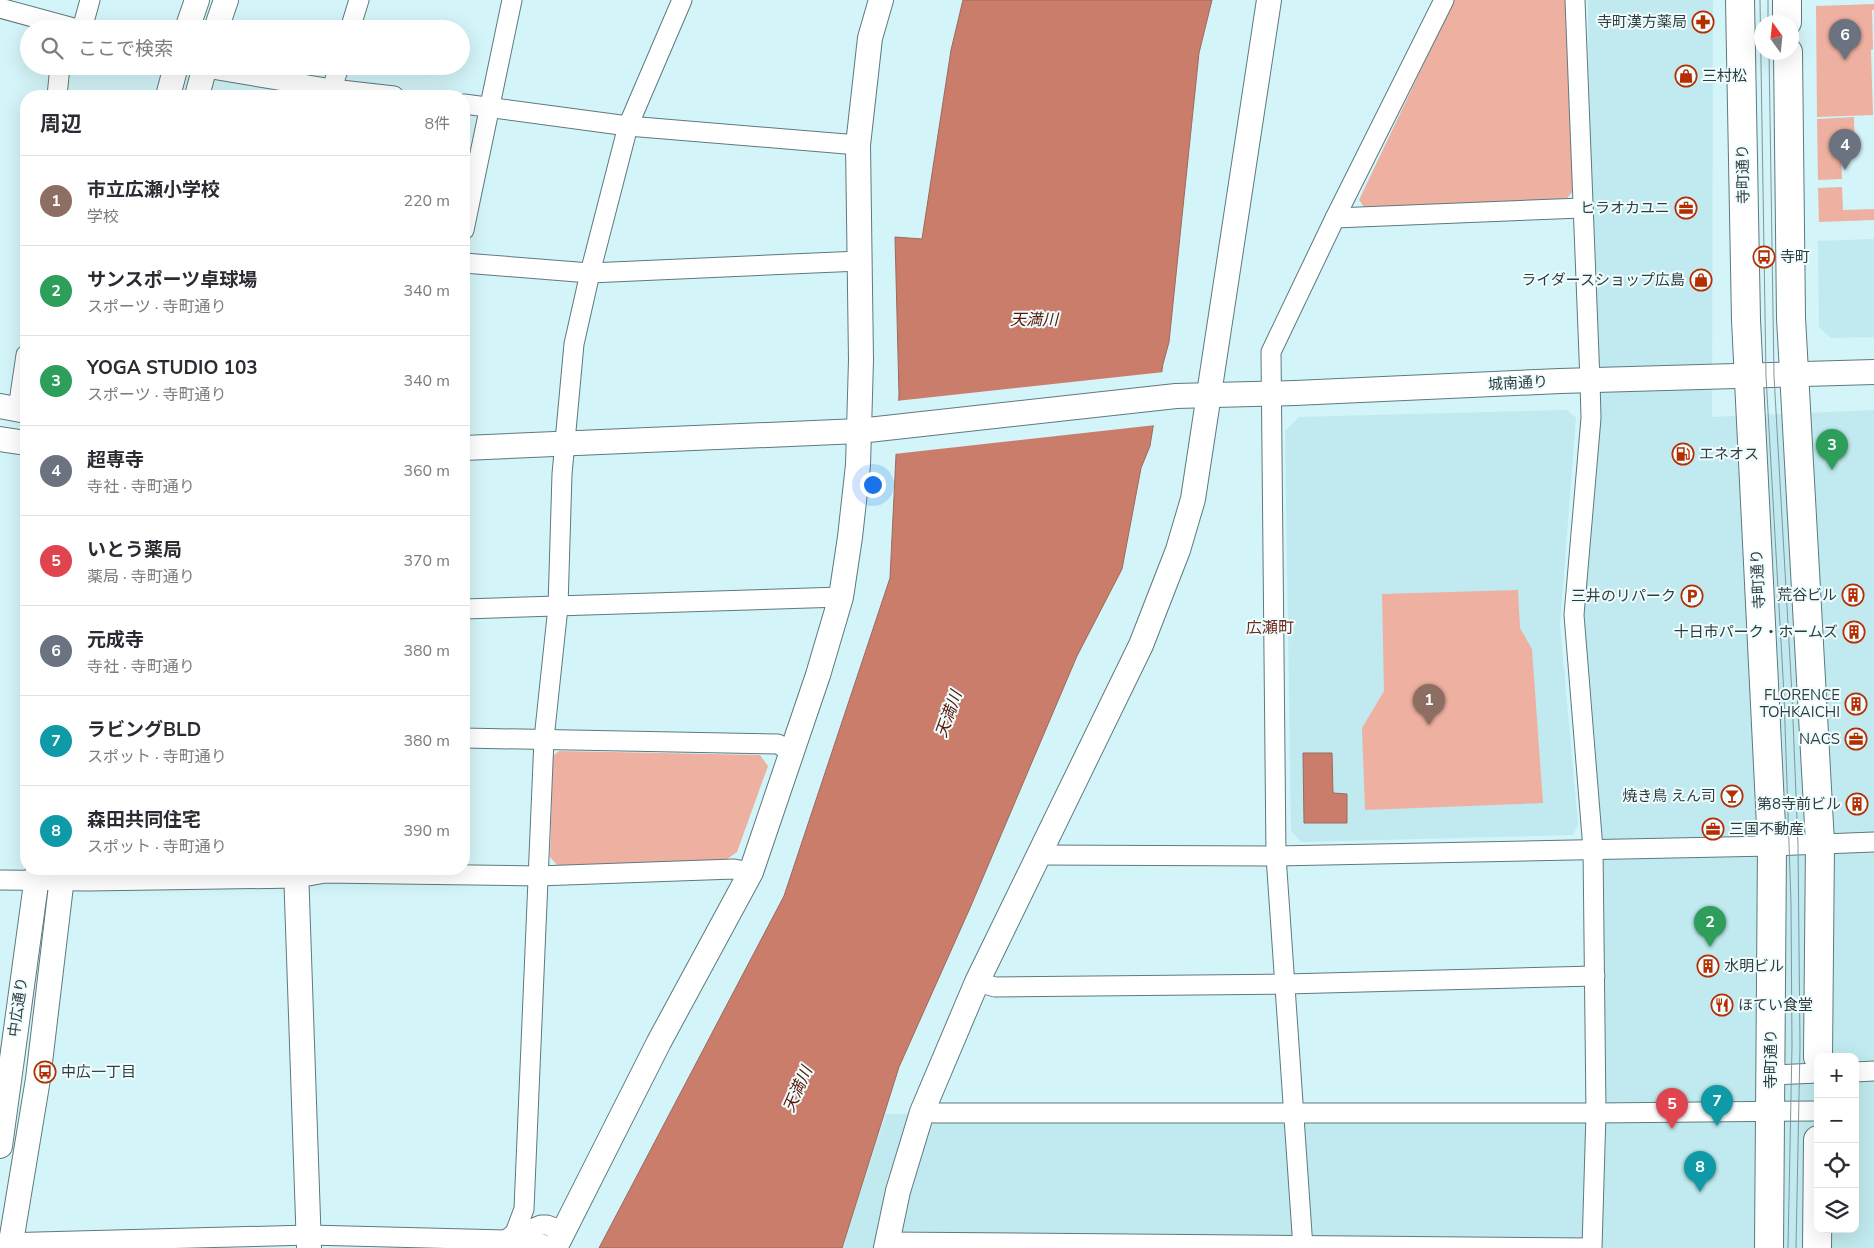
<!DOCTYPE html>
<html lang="ja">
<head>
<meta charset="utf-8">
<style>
  :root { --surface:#fff; --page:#f2f2f3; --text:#2b2b33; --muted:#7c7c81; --line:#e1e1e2; --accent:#1a73e8 }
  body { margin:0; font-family:"Nunito Sans","Noto Sans JP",sans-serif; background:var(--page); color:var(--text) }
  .controls { position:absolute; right:15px; bottom:15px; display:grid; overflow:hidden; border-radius:10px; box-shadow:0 5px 20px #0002 }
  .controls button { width:45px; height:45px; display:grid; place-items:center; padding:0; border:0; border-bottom:1px solid var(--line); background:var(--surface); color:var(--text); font:25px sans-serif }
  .compass { position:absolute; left:1754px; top:15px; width:45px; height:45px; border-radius:50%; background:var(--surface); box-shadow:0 5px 20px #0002; rotate:345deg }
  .you { position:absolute; left:872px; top:484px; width:18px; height:18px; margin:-12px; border:4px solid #fff; border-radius:50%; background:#1a73e8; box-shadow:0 0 0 8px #1a73e833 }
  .badge { display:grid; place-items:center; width:32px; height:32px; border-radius:50%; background:var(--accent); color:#fff; font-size:16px; font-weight:700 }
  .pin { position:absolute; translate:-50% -41px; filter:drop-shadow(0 1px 2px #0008) }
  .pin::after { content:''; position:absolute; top:26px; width:18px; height:15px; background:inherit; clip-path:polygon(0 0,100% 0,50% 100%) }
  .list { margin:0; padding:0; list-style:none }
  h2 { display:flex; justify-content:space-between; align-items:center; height:65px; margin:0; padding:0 20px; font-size:21px }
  h2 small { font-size:16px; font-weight:400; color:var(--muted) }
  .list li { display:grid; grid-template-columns:32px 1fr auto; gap:15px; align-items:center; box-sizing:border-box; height:90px; padding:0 20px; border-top:1px solid var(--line) }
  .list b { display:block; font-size:19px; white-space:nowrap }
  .list p { margin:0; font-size:16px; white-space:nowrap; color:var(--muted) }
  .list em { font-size:16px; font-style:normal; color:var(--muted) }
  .icon { flex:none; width:28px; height:28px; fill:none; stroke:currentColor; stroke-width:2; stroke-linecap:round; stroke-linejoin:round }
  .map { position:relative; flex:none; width:1874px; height:1248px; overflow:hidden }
  .search { position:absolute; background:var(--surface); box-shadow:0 5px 20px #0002; left:20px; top:20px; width:450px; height:55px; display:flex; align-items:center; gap:12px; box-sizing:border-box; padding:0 18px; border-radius:28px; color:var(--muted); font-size:19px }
  .panel { position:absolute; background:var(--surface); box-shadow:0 5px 20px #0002; left:20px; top:90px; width:450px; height:785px; border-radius:20px }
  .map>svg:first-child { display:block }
  .built { fill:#c0eaef; fill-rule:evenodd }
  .green { fill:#eeb0a0 }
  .water { fill:#c97d6a; stroke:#9b6a5d }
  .pier { fill:#d3f4f8 }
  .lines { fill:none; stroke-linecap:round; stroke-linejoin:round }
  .minor-casing { stroke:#5d7a7e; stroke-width:21 }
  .tertiary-casing { stroke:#5d7a7e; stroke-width:26 }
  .trunk-casing { stroke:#5d7a7e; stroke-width:30 }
  .minor { stroke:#fff; stroke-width:19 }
  .tertiary { stroke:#fff; stroke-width:24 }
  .trunk { stroke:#fff; stroke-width:28 }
  .tram { stroke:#81979a; stroke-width:1 }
  .labels { text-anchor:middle; stroke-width:4; stroke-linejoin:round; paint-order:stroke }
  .poi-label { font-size:15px; fill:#303c3e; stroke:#f0fdfe; text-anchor:end }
  .street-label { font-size:15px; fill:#303c3e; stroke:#f0fdfe }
  .water-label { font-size:16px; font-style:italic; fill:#5a1504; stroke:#f0fdfe }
  .neighbourhood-label { font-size:16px; fill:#702d1c; stroke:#f0fdfe }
</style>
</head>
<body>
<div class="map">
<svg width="1874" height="1248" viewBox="0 0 1874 1248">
  <rect width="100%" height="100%" fill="#d3f4f8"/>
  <g class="built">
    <path d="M1588 0H1713L1712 417 1874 410V1248H842L886 1114 1592 1111 1596 873 1575 618 1591 424ZM1818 1057H1855V1229H1818Z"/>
    <path d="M1874 239V337L1831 338 1819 327 1818 241Z"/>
    <path d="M1567 410 1576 418 1560 625 1578 824 1573 835 1301 842 1291 831 1285 431 1299 417Z"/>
  </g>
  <g class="green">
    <path d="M1454 0H1564L1566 3 1573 191 1563 203 1367 211 1359 200Z"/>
    <path d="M1874 4V10H1872L1873 49 1871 50 1873 115 1817 117 1816 6Z"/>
    <path d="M1854 117 1855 157H1841L1842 179 1818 180 1817 119Z"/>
    <path d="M1842 187 1843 210 1874 209V220L1819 222 1818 188Z"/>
    <path d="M1518 590 1520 628 1532 649 1543 803 1365 810 1362 728 1384 691 1382 594Z"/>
    <path d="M559 751 760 755 768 766 737 852 723 862 558 866 550 857 553 756Z"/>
  </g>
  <g class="water">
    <path d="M963 0H1212L1199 53 1169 342 1163 364 1150 446 1141 468 1122 569 1077 656 970 908 899 1067 842 1248H599L784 896 890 578 899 394 895 237 922 239 951 50Z"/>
    <path d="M1303 753H1332L1333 793 1347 794V823H1304Z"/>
  </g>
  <path class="pier" d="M1164 372 1156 425 894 454 896 401Z"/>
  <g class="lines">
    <g class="minor-casing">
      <g id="minor">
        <path d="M0 8 77 29"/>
        <path d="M82 29 90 0"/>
        <path d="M350 29 359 0"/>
        <path d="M194 66 332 89 394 96"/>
        <path d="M57 96 60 66"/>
        <path d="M330 96 339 66"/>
        <path d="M464 104 628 126 858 145"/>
        <path d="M1335 218 1582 208"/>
        <path d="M464 230 512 0"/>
        <path d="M464 263 590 273 860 261"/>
        <path d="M18 409 26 355"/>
        <path d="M464 609 841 597"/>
        <path d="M464 738 778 744 791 752"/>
        <path d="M1039 855 1276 856 1772 846 1874 842"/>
        <path d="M0 880 88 881 298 878 325 873 538 876 734 869 751 872"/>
        <path d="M977 982 995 987 1286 984 1595 976"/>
        <path d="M1855 1072 1874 1071"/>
        <path d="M1771 1075 1818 1073"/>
        <path d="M922 1112 936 1113H1596L1818 1111"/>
        <path d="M509 1238 541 1225H547L563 1231"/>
        <path d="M506 1240 515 1233 524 1209 544 739 558 607 562 474 574 344 590 273 628 126 682 0"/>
        <path d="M887 1242 1592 1248 1596 1113 1593 849 1574 615 1591 418 1590 381 1575 0"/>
        <path d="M0 1243 309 1235 506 1240 539 1243 556 1248"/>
        <path d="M1303 1248 1276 856 1271 352 1335 218 1444 0"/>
      </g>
    </g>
    <g class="tertiary-casing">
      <g id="tertiary">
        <path d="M187 29 197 0"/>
        <path d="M216 29 226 0"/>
        <path d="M168 96 176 66"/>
        <path d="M197 96 205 66"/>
        <path d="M0 406 26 411"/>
        <path d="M0 439 26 443"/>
        <path d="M464 448 859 431 1176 396 1295 393 1560 381 1874 372"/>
        <path d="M296 869 309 1248"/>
        <path d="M0 1146 38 869"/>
        <path d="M10 1248 38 1079 63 869"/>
        <path d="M555 1248 659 1042 751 872 818 675 841 597 850 537 858 465 861 360 858 145 870 38 881 0"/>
        <path d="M886 1248 898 1191 922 1112 977 982 1141 645 1178 550 1193 499 1269 0"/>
      </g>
    </g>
    <g class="trunk-casing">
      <g id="trunk">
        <path d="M1740 0 1746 320 1772 846 1769 1248"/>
        <path d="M1787 0V22"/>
        <path d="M1788 52 1791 318 1820 843 1818 1057"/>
        <path d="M1817 1248 1818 1140"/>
      </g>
    </g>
    <use href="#minor" class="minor"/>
    <use href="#tertiary" class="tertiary"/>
    <use href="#trunk" class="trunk"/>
    <g class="tram">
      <path d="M1760 0 1766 376 1784 695 1791 903 1792 1046 1788 1248"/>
      <path d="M1768 0V22"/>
      <path d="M1769 52 1774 376 1792 695 1798 845 1800 1046 1796 1248"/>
    </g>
  </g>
  <defs>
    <g id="pharmacy-ring" transform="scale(1.125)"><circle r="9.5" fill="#f0fdfe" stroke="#b72d00" stroke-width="1.5"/><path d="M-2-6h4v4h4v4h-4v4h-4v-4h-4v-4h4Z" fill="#b72d00"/></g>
    <g id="shop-ring" transform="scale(1.125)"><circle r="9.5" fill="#f0fdfe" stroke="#b72d00" stroke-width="1.5"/><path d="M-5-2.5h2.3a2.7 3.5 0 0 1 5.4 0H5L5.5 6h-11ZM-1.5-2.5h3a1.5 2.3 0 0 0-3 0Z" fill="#b72d00"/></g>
    <g id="office-ring" transform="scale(1.125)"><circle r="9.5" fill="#f0fdfe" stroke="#b72d00" stroke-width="1.5"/><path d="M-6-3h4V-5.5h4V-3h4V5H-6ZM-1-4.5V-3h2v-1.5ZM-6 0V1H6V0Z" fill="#b72d00"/></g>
    <g id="bus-ring" transform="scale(1.125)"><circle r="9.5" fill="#f0fdfe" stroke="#b72d00" stroke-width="1.5"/><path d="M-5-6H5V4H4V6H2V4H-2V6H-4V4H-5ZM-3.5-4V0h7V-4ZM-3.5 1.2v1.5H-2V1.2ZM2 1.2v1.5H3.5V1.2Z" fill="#b72d00"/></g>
    <g id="fuel-ring" transform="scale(1.125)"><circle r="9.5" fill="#f0fdfe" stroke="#b72d00" stroke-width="1.5"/><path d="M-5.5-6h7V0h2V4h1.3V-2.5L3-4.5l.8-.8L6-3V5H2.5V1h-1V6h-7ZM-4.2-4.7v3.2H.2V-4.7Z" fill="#b72d00"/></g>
    <g id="building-ring" transform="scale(1.125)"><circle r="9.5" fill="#f0fdfe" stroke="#b72d00" stroke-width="1.5"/><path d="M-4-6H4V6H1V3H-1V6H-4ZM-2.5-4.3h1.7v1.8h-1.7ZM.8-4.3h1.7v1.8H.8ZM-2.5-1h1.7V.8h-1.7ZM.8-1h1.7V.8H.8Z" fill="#b72d00"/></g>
    <g id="parking-ring" transform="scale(1.125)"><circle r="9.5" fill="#f0fdfe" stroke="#b72d00" stroke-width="1.5"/><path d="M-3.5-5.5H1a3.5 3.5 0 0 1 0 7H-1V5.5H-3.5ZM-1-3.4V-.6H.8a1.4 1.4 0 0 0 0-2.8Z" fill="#b72d00"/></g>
    <g id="bar-ring" transform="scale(1.125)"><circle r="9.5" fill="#f0fdfe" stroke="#b72d00" stroke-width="1.5"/><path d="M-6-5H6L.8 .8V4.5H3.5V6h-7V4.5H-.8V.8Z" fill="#b72d00"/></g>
    <g id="restaurant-ring" transform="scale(1.125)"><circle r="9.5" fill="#f0fdfe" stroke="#b72d00" stroke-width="1.5"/><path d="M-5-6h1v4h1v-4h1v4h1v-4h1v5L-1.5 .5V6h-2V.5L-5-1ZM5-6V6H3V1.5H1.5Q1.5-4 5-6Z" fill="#b72d00"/></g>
  </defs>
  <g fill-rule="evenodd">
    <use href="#pharmacy-ring" x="1703" y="22"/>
    <use href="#shop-ring" x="1686" y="76"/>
    <use href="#office-ring" x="1686" y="208"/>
    <use href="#bus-ring" x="1764" y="257"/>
    <use href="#shop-ring" x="1701" y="280"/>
    <use href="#fuel-ring" x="1683" y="454"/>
    <use href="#building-ring" x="1853" y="595"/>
    <use href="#parking-ring" x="1692" y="596"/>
    <use href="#building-ring" x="1854" y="632"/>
    <use href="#building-ring" x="1856" y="704"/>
    <use href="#office-ring" x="1856" y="739"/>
    <use href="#bar-ring" x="1732" y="796"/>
    <use href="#building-ring" x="1857" y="804"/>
    <use href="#office-ring" x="1713" y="829"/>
    <use href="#building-ring" x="1708" y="966"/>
    <use href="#restaurant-ring" x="1722" y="1005"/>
    <use href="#bus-ring" x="45" y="1072"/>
  </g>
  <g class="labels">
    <g class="poi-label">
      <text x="1687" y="27">寺町漢方薬局</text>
      <text x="1702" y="81" text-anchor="start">三村松</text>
      <text x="1670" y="213">ヒラオカユニ</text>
      <text x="1780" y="262" text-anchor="start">寺町</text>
      <text x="1685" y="285">ライダースショップ広島</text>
      <text x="1699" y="459" text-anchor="start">エネオス</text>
      <text x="1837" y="600">荒谷ビル</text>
      <text x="1676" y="601">三井のリパーク</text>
      <text x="1838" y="637">十日市パーク・ホームズ</text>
      <text x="1840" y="700">FLORENCE<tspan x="1840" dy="17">TOHKAICHI</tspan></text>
      <text x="1840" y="744">NACS</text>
      <text x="1716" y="801">焼き鳥 えん司</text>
      <text x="1841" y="809">第8寺前ビル</text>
      <text x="1729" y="834" text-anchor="start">三国不動産</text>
      <text x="1724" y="971" text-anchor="start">水明ビル</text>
      <text x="1738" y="1010" text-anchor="start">ほてい食堂</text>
      <text x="61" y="1077" text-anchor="start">中広一丁目</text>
    </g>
    <g class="street-label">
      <text transform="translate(1743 174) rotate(-91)" y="5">寺町通り</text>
      <text transform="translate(1518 383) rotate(-3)" y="5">城南通り</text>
      <text transform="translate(1758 579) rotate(-93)" y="5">寺町通り</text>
      <text transform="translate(18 1007) rotate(-82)" y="5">中広通り</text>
      <text transform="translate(1771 1059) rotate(-90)" y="5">寺町通り</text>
    </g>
    <g class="water-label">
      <text x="1034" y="325">天満川</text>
      <text transform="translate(948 714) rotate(-70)" y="6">天満川</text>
      <text transform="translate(797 1089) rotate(-66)" y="6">天満川</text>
    </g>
    <g class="neighbourhood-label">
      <text x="1270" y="633">広瀬町</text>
    </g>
  </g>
</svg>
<div class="controls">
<button>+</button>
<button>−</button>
<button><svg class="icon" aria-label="locate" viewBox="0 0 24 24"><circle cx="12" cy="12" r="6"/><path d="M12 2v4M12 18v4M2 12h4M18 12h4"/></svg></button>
<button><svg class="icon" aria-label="layers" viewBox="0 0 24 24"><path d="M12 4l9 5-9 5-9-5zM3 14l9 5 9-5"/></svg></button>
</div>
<svg class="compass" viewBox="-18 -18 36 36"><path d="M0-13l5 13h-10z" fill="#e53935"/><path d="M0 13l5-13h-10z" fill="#7c7c81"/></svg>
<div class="you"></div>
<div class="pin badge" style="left:1429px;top:725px;background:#8d6e63">1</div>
<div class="pin badge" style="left:1710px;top:947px;background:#2e9e5b">2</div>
<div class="pin badge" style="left:1832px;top:470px;background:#2e9e5b">3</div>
<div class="pin badge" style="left:1845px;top:170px;background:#6b7280">4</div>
<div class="pin badge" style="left:1672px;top:1129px;background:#e0444e">5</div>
<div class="pin badge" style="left:1845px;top:60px;background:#6b7280">6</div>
<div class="pin badge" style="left:1717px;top:1126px;background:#0f9aa8">7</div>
<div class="pin badge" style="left:1700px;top:1192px;background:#0f9aa8">8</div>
<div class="search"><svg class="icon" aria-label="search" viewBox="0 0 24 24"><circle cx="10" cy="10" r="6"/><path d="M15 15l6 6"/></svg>ここで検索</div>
<section class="panel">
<h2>周辺<small>8件</small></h2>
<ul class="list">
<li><span class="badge" style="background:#8d6e63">1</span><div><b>市立広瀬小学校</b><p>学校</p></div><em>220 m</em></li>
<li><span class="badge" style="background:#2e9e5b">2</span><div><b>サンスポーツ卓球場</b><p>スポーツ · 寺町通り</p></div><em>340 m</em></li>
<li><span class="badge" style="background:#2e9e5b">3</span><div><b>YOGA STUDIO 103</b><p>スポーツ · 寺町通り</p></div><em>340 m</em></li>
<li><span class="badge" style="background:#6b7280">4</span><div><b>超専寺</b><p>寺社 · 寺町通り</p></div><em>360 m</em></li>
<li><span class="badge" style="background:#e0444e">5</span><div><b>いとう薬局</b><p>薬局 · 寺町通り</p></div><em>370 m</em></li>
<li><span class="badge" style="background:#6b7280">6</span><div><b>元成寺</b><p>寺社 · 寺町通り</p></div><em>380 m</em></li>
<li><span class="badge" style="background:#0f9aa8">7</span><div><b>ラビングBLD</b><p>スポット · 寺町通り</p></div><em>380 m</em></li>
<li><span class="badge" style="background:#0f9aa8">8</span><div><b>森田共同住宅</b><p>スポット · 寺町通り</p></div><em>390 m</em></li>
</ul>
</section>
</div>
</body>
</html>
